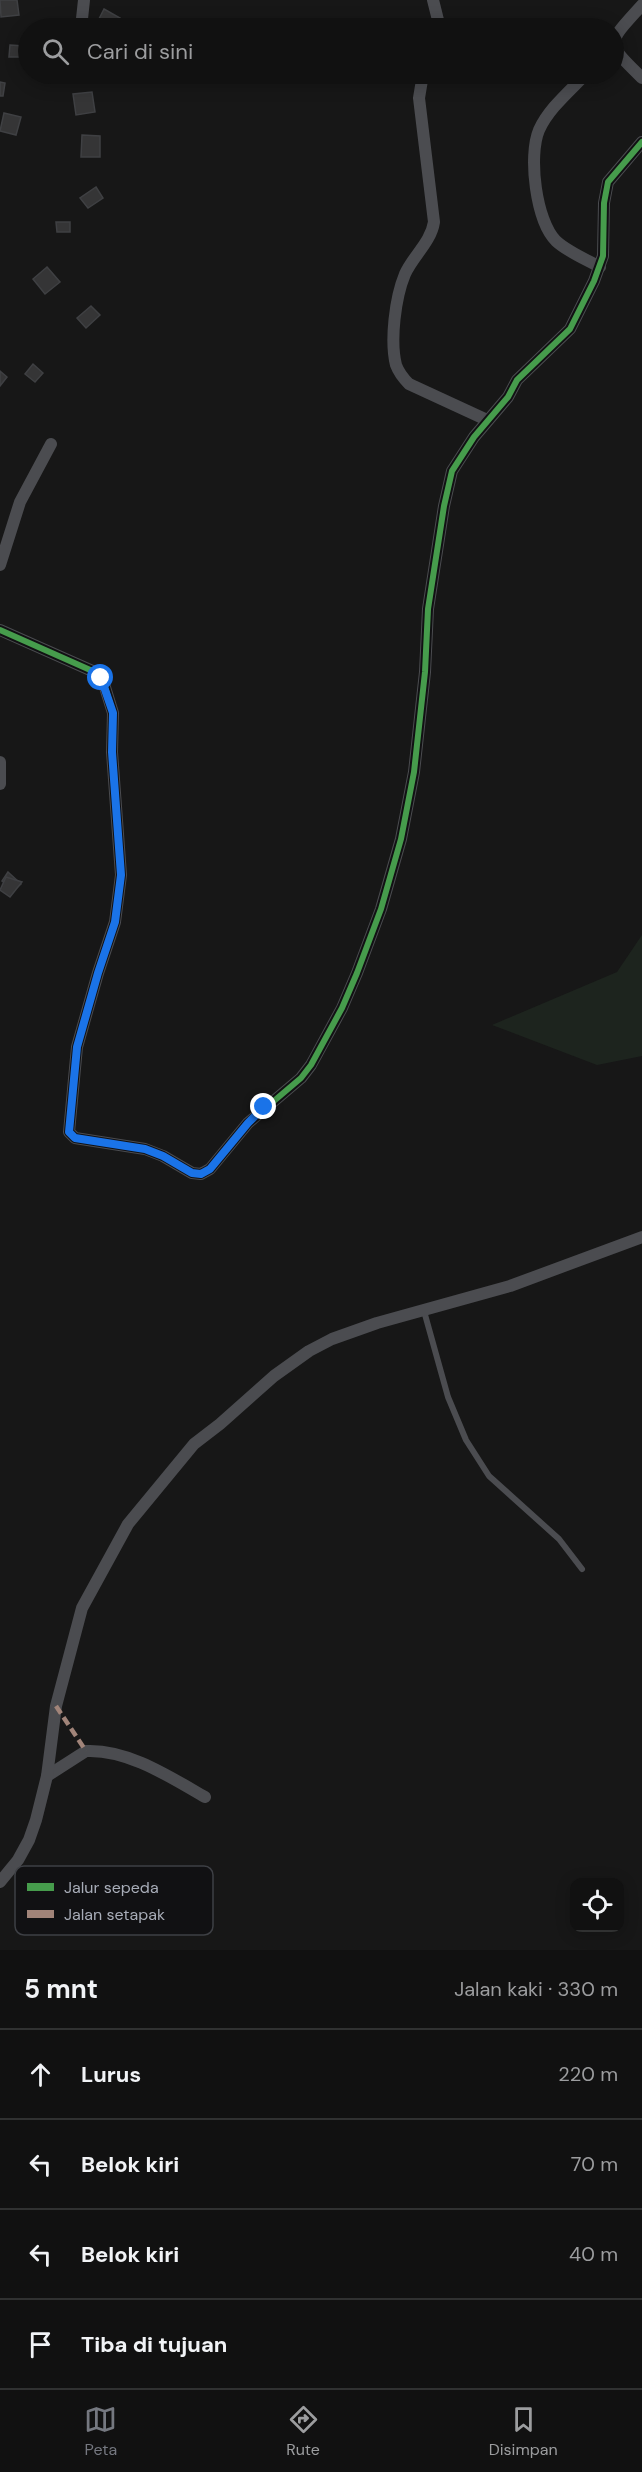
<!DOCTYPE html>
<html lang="id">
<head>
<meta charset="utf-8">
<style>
  :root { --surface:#111; --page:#1a1a1a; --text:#f1f3f6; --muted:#9c9d9f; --line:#303131; --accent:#757880 }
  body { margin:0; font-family:"DM Sans",sans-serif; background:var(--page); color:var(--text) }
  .controls { position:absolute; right:18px; bottom:18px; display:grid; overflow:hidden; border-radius:12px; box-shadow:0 3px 15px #0003 }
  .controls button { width:54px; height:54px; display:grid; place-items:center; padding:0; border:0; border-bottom:2px solid var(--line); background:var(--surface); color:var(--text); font:30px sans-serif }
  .stop { position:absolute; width:18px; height:18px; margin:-14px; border:4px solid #1a73e8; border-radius:50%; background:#fff }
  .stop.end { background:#1a73e8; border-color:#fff; box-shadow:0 2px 6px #0008 }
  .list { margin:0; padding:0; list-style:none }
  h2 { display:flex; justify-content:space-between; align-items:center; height:78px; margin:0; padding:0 24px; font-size:26px }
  h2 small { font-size:20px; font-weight:400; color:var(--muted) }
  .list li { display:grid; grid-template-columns:39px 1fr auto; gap:18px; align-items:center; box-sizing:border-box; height:90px; padding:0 24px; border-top:2px solid var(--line) }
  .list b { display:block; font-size:22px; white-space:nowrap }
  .list em { font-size:20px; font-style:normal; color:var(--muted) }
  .icon { flex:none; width:33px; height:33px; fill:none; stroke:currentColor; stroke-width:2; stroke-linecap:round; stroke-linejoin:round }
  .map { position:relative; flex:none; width:642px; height:1950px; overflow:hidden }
  .search { position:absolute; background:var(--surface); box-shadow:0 3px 15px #0003; left:18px; right:18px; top:18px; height:66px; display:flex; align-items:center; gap:15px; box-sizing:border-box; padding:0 21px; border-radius:33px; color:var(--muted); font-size:22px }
  .sheet { height:438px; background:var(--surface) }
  nav { display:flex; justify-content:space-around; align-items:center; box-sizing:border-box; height:84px; border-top:2px solid var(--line); background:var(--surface); font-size:16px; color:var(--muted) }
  nav a { display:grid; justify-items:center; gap:3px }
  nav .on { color:var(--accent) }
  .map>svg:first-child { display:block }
  .green { fill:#1d241e }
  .building { fill:#353536; stroke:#3f4043; stroke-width:1.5 }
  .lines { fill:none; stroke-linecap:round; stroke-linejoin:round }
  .service { stroke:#4b4c50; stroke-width:6 }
  .minor { stroke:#4b4c50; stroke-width:12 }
  .quiet { stroke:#a18479; stroke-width:4.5; stroke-dasharray:9 4.5; stroke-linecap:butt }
  .cycleway-casing { stroke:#111113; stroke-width:10 }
  .cycleway { stroke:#469c4c; stroke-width:6 }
  .route { stroke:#1a73e8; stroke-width:8 }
  .key { fill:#111113; stroke:#3e4045; stroke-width:1.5 }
  .key-label { font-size:16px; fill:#a8adb8 }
</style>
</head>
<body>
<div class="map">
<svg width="642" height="1950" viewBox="0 0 642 1950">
  <rect width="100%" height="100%" fill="#171717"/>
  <path class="green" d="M642 935V1056L597 1065 492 1025 617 972Z"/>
  <g class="building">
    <path d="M0 0H17L19 15 1 17Z"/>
    <path d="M104 9 120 18 114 28 98 21Z"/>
    <rect x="49" y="26" width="16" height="2"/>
    <path d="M10 45 24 46 23 57H9Z"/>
    <path d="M0 82 5 83 3 96H0Z"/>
    <path d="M92 92 95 112 76 115 73 94Z"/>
    <path d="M4 113 21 117 16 135 0 131Z"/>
    <path d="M82 135 100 136V157H81Z"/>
    <path d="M96 187 103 198 88 208 80 198Z"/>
    <path d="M56 222H70V232H57Z"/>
    <path d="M47 267 60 282 45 294 33 279Z"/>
    <path d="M91 306 100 315 86 328 77 318Z"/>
    <path d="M33 364 43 373 35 382 25 374Z"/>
    <path d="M0 371 7 377 0 386Z"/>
    <path d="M8 872 21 884 15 889 2 881Z"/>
    <path d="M6 877 22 882 10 897 0 890Z"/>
  </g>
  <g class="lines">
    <path class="service" d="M424 1311 448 1397 466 1440 489 1476 559 1539 582 1569"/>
    <g class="minor">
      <path d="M433 0 440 28"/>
      <path d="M642 5C607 44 604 41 642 78"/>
      <path d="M81 28 84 0"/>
      <path d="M423 74 419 98 434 222C431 242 413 256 405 274 395 298 390 341 396 365 399 373 404 379 409 384L487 420"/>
      <path d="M586 74C570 91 549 108 539 130 528 156 536 221 556 241 568 252 585 259 600 267"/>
      <path d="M0 565 20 502 51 444"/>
      <path d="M0 630 97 673 104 684 113 713 112 752 121 875 115 922 98 973 77 1047 69 1132 75 1138 145 1149 163 1156 192 1173 201 1174 210 1169 248 1123 301 1078 311 1065 342 1008 357 973 381 909 401 839 414 772 425 672 428 609 444 506 452 471 474 437 508 397 517 380 570 329 594 281 603 256 604 203 608 182 642 142"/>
      <path d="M0 762V784"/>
      <path d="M47 1776 86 1751C128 1749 170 1777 205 1797"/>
      <path d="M0 1882 18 1860 29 1840 36 1820 47 1776 56 1706 82 1608 128 1524 194 1444 220 1424 274 1376 309 1351 332 1339 377 1323 510 1286 642 1237"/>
    </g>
    <path class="quiet" d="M56 1706 86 1751"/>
    <g class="cycleway-casing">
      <path id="cycleway" d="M0 630 97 673 104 684 113 713 112 752 121 875 115 922 98 973 77 1047 69 1132 75 1138 145 1149 163 1156 192 1173 201 1174 210 1169 248 1123 301 1078 311 1065 342 1008 357 973 381 909 401 839 414 772 425 672 428 609 444 506 452 471 474 437 508 397 517 380 570 329 594 281 603 256 604 203 608 182 642 142"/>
    </g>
    <use href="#cycleway" class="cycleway"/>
  </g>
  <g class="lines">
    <path class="route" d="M101 678 113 713 112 752 121 875 115 922 98 973 77 1047 69 1132 75 1138 145 1149 163 1156 192 1173 201 1174 210 1169 248 1123 264 1107"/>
  </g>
  <rect x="15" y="1866" width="198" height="69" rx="9" class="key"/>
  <rect x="27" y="1883" width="27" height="8" fill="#469c4c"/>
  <rect x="27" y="1910" width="27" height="8" fill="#a18479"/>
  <g class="key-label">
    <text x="64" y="1893">Jalur sepeda</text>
    <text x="64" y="1920">Jalan setapak</text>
  </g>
</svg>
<div class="controls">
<button><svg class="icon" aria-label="locate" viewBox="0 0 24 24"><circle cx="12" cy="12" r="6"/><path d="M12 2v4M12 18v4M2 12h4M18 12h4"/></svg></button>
</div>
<div class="stop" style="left:101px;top:678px"></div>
<div class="stop end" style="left:264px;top:1107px"></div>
<div class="search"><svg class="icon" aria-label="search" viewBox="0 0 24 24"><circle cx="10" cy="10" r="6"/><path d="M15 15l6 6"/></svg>Cari di sini</div>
</div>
<section class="sheet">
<h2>5 mnt<small>Jalan kaki · 330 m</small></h2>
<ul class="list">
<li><svg class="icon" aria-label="ahead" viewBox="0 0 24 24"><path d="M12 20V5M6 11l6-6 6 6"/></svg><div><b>Lurus</b></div><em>220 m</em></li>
<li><svg class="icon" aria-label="left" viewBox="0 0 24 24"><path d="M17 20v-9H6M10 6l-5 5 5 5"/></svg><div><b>Belok kiri</b></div><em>70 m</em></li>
<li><svg class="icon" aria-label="left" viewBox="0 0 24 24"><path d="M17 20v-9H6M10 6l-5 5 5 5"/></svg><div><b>Belok kiri</b></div><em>40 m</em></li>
<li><svg class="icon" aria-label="arrive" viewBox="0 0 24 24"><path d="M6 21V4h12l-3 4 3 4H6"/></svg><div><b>Tiba di tujuan</b></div></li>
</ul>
</section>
<nav>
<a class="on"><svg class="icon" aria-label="map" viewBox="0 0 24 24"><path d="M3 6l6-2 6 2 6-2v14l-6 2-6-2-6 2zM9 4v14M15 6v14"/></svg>Peta</a>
<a><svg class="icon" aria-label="directions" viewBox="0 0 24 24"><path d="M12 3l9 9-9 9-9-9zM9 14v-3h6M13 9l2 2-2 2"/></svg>Rute</a>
<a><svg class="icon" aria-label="saved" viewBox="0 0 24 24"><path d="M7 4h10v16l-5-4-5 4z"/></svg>Disimpan</a>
</nav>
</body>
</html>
